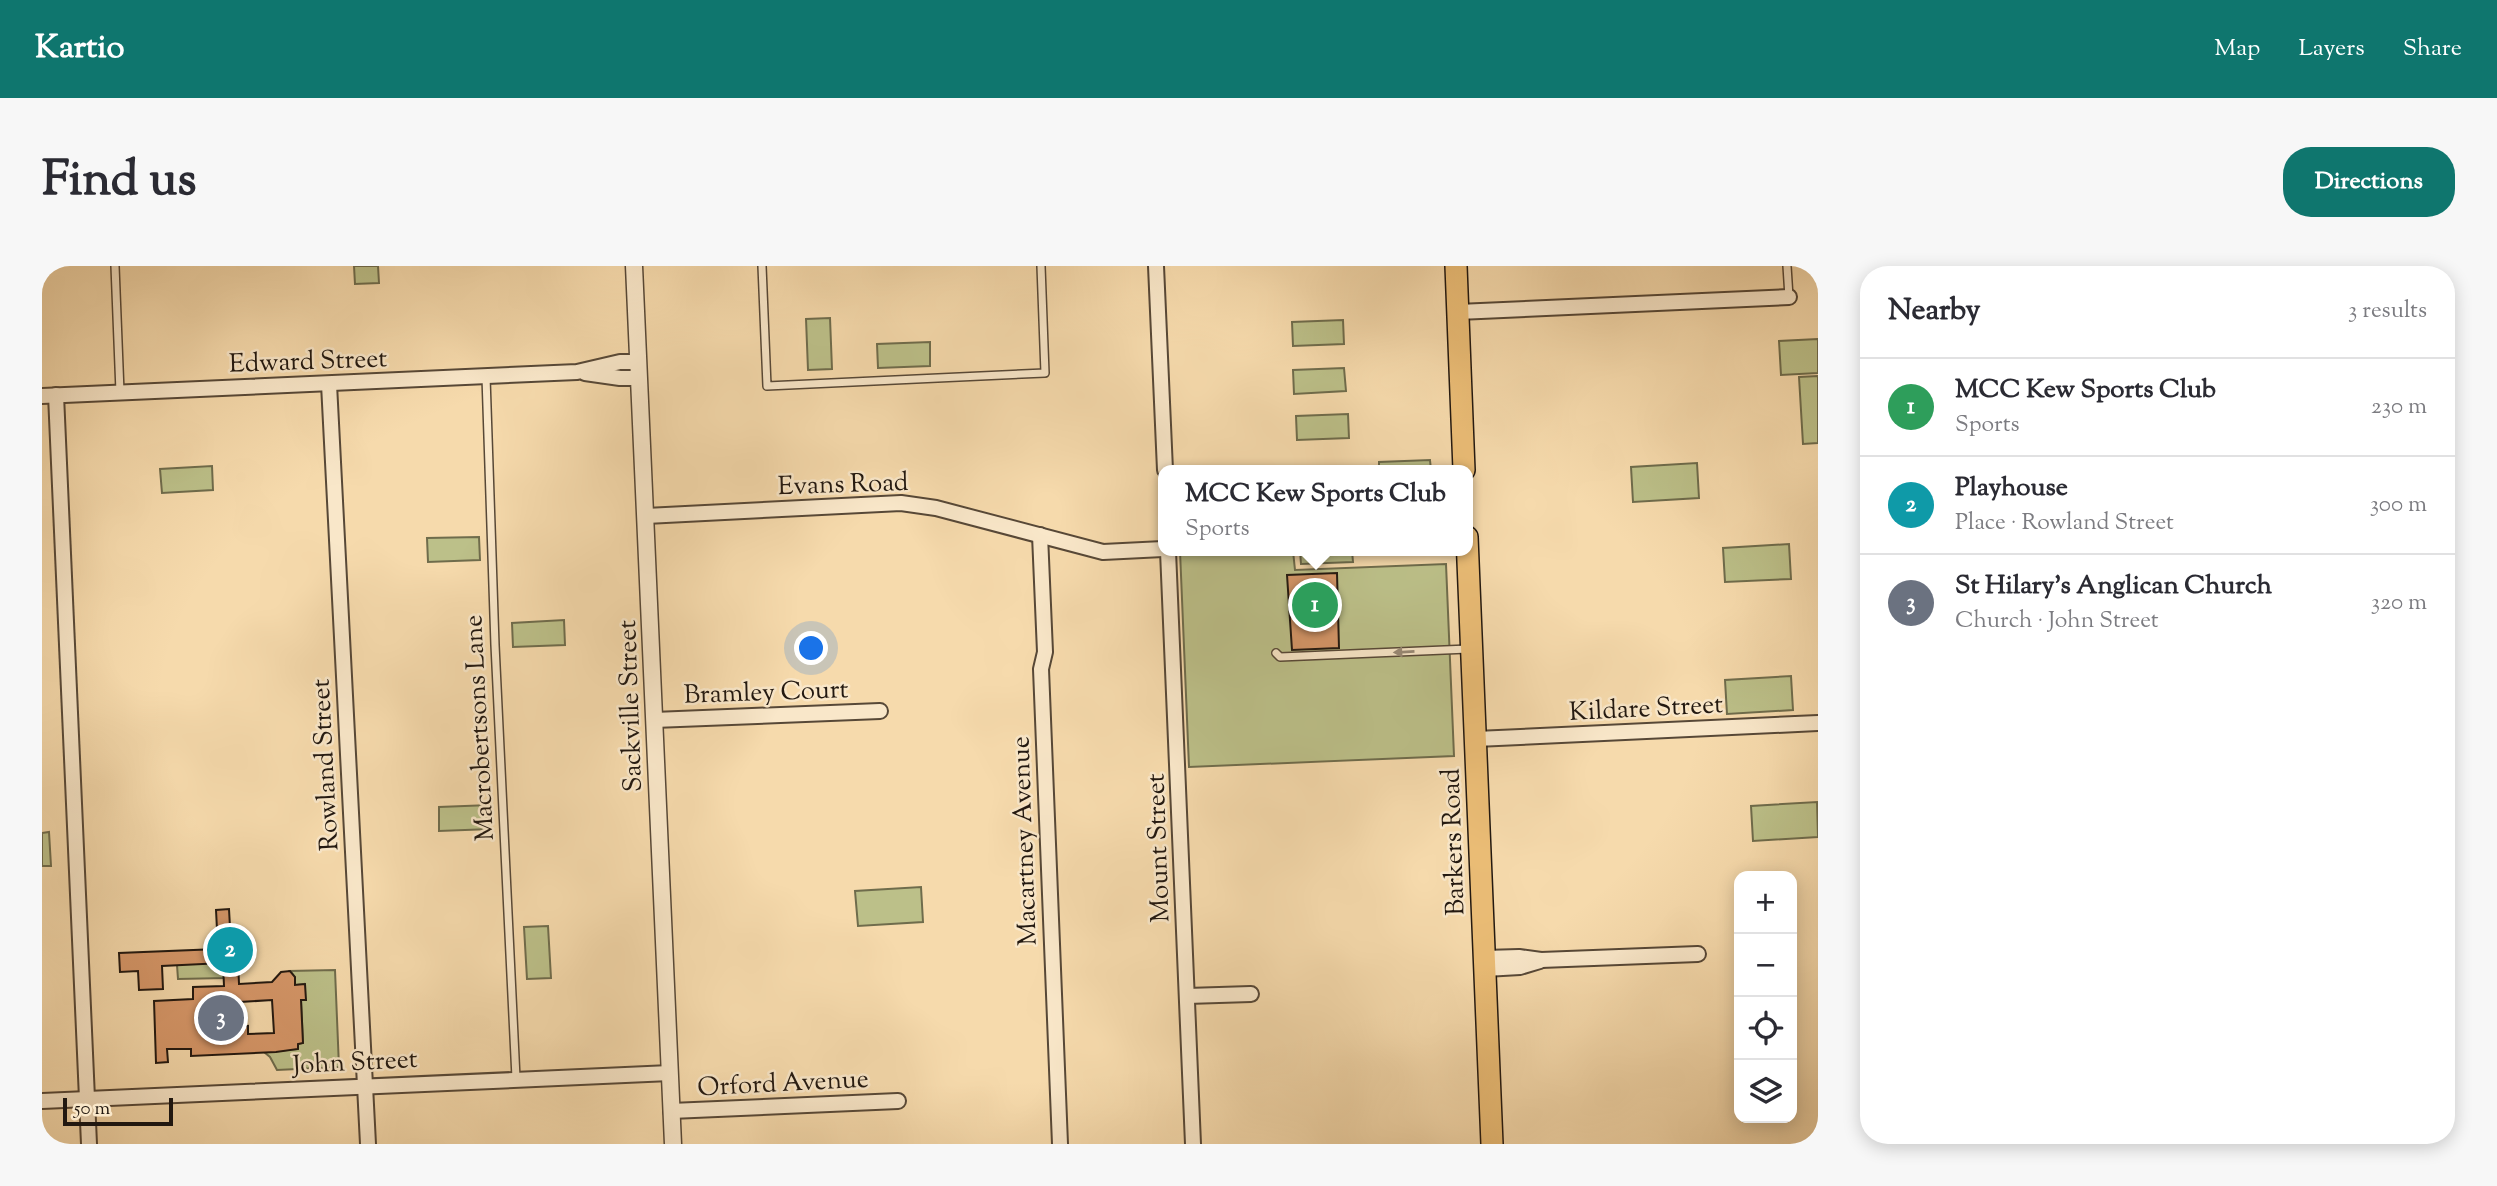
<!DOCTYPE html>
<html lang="en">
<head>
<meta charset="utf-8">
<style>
  :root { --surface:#fff; --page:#f7f7f7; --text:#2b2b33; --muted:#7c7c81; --line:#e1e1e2; --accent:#0f766e }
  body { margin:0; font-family:"Sorts Mill Goudy",serif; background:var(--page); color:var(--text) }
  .controls { position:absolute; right:21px; bottom:21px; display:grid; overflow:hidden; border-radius:14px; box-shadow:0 4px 18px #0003 }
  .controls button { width:63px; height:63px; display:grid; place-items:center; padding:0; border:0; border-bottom:2px solid var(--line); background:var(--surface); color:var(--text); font:35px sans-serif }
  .scale { position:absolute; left:21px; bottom:18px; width:110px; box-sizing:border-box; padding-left:7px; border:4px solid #221810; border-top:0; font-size:19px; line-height:24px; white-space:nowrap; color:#221810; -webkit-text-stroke:5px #f9e7c9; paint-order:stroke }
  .you { position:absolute; left:770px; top:383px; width:24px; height:24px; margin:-18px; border:5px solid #fff; border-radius:50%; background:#1a73e8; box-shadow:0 0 0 10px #1a73e833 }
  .badge { display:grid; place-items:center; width:46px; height:46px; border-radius:50%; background:var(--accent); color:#fff; font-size:23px; font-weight:700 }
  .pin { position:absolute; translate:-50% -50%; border:4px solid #fff; box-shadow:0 2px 7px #0006 }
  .popup { position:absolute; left:1116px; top:199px; width:315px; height:91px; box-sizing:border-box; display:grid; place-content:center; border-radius:14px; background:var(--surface); filter:drop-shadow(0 2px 5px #0005); font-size:23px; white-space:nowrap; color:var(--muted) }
  .popup b { font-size:26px; color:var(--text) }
  .popup::after { content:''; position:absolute; left:50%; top:100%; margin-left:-14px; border:14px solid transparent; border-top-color:var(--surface) }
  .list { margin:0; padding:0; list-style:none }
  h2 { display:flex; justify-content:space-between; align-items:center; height:91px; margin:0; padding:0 28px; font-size:30px }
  h2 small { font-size:23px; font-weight:400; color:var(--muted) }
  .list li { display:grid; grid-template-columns:46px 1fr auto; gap:21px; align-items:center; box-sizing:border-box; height:98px; padding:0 28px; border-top:2px solid var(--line) }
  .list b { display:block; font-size:26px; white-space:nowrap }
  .list p { margin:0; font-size:23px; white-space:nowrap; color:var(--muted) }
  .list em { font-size:23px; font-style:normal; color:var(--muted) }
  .icon { flex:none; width:38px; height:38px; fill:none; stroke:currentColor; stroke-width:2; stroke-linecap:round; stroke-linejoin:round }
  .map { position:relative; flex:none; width:1776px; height:878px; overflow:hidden; border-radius:28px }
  header { display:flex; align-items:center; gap:42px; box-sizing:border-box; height:98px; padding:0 35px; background:var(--accent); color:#fff }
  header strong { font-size:33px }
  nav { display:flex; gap:38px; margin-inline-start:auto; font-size:24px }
  .intro { display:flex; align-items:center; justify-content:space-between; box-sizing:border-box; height:168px; padding:0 42px }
  h1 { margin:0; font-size:49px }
  .button { padding:18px 32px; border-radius:28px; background:var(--accent); color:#fff; font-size:24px; font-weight:700 }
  main { display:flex; gap:42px; padding:0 42px }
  aside { flex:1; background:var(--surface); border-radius:28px; box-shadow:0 4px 18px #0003 }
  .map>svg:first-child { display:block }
  .green { fill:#bcc089; stroke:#6f6c4c; stroke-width:2 }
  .building { fill:#d69769; stroke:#221810; stroke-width:2; fill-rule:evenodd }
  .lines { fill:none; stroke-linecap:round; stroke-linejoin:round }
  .service-casing { stroke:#574837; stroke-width:10 }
  .minor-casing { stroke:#574837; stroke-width:18 }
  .tertiary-casing { stroke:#574837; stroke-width:19 }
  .primary-casing { stroke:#221810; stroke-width:24 }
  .service { stroke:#f9e7c9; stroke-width:7 }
  .minor { stroke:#f9e7c9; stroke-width:14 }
  .tertiary { stroke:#f9e7c9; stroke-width:16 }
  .primary { stroke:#ebbd76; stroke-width:21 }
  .oneway { fill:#988a76 }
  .labels { text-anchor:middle; stroke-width:5; stroke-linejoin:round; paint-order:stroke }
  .street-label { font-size:26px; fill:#221810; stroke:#f9e7c9 }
</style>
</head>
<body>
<header>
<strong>Kartio</strong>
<nav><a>Map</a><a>Layers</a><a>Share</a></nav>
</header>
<div class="intro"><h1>Find us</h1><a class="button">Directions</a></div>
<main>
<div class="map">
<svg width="1776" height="878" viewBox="0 0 1776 878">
  <rect width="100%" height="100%" fill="#f6daac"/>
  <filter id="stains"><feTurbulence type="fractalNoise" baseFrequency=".00286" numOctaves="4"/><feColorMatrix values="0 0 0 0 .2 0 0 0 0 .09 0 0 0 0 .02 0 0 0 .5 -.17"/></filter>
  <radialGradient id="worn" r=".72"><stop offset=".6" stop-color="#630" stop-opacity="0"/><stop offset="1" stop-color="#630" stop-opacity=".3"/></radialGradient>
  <g class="green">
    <path d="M312 0H336L337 17 313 18Z"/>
    <path d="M788 52 790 103 766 104 764 53Z"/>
    <path d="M1301 54 1302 78 1251 80 1250 56Z"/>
    <path d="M1776 73V107L1739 109 1737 75Z"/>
    <path d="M888 76V100L836 102 835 78Z"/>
    <path d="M1302 102 1304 125 1252 128 1251 104Z"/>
    <path d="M1776 110V177L1761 178 1757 111Z"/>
    <path d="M1306 148 1307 172 1255 174 1254 150Z"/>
    <path d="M1388 194 1389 204H1337V196Z"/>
    <path d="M1655 197 1657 232 1591 236 1589 201Z"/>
    <path d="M170 200 171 224 120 227 118 203Z"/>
    <path d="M437 271 438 294 386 296 385 272Z"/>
    <path d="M1747 278 1749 313 1683 316 1681 282Z"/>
    <path d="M1138 285H1251L1253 304 1404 298 1412 490 1147 501Z"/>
    <path d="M1258 285H1310L1311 296 1259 298Z"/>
    <path d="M522 354 523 379 471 381 470 357Z"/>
    <path d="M1749 410 1751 444 1685 448 1683 414Z"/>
    <path d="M1775 536 1776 571 1711 575 1709 540Z"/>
    <path d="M448 539 449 563 397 565V541Z"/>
    <path d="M7 566 9 600H0V567Z"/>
    <path d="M879 621 881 656 816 660 813 625Z"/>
    <path d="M506 660 509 712 485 713 482 661Z"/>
    <path d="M175 662H179L181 698H197V704L184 712 136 713 135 699 166 683H175Z"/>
    <path d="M293 704 297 801 235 804 228 791 222 786 256 783V778L261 777 259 734 262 718 253 719V711L248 705Z"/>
  </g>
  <g class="building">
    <path d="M1295 307 1297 382 1250 384 1245 309Z"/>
    <path d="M187 643 188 661H194L195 669 197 718 230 716 239 706 248 705 253 711V719L263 718 264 734H259L261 777 256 778V783L234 786 149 790V783H125L126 796 114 797 112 735 151 733V721L182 720 181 697 120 700 121 723 97 724 96 705 78 706 77 687 176 683 174 644ZM230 734 232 767 206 768V760L199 761 198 736Z"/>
  </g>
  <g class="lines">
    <g class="service-casing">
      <g id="service">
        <path d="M73 0 78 126"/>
        <path d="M720 0 725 120 1003 107 999 0"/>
        <path d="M1745 0 1747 31"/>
        <path d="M444 111 453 379 474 812"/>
        <path d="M1234 387 1238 391 1426 383"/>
      </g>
    </g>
    <g class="minor-casing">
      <g id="minor">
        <path d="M1114 0 1123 204"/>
        <path d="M1416 46 1747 31"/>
        <path d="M543 107 578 112H596"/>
        <path d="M287 118 326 878"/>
        <path d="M14 129 47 878"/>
        <path d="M0 130 535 106 578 96H596"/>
        <path d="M604 250 859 237 894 242 1061 286 1121 283"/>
        <path d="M998 269 1003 386 999 403 1018 878"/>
        <path d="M1126 285 1151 878"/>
        <path d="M612 454 838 445"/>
        <path d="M1434 473 1776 457"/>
        <path d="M1443 692 1477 691 1499 694 1656 688"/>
        <path d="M1443 703 1478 701 1498 695"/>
        <path d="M1145 730 1209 728"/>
        <path d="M0 835 628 807"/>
        <path d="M629 845 856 835"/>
      </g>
    </g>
    <g class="tertiary-casing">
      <path id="tertiary" d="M592 0 631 878"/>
    </g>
    <g class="primary-casing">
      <g id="primary">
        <path d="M1414 0 1422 204"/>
        <path d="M1425 271 1450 878"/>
      </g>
    </g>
    <use href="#service" class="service"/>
    <use href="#minor" class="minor"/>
    <use href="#tertiary" class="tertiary"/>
    <use href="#primary" class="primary"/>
  </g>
  <defs><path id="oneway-solid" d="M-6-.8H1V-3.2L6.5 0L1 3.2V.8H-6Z" transform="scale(1.75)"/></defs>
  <use class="oneway" href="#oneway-solid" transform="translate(1362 386) rotate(177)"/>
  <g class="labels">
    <g class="street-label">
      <text transform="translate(266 94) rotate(-2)" y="9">Edward Street</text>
      <text transform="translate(801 217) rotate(-2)" y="9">Evans Road</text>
      <text transform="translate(724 425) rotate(-2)" y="9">Bramley Court</text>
      <text transform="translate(587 440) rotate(-92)" y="9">Sackville Street</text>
      <text transform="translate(1604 441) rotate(-3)" y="9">Kildare Street</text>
      <text transform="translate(436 462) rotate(-93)" y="9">Macrobertsons Lane</text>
      <text transform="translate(282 499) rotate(-93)" y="9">Rowland Street</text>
      <text transform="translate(981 575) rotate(-92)" y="9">Macartney Avenue</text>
      <text transform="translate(1410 576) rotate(-92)" y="9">Barkers Road</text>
      <text transform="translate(1115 582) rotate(-92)" y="9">Mount Street</text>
      <text transform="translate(313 795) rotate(-3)" y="9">John Street</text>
      <text transform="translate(741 816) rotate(-3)" y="9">Orford Avenue</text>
    </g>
  </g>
  <rect width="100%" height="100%" filter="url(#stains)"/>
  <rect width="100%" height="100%" fill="url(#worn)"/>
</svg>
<div class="controls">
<button>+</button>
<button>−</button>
<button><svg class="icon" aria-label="locate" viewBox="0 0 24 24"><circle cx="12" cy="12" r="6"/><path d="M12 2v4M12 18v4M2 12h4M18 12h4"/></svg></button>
<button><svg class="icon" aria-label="layers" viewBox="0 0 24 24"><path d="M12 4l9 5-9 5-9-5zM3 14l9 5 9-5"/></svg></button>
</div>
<div class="scale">50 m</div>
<div class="you"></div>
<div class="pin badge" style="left:1273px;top:339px;background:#2e9e5b">1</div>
<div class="popup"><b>MCC Kew Sports Club</b>Sports</div>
<div class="pin badge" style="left:188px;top:684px;background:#0f9aa8">2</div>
<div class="pin badge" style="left:179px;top:752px;background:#6b7280">3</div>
</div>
<aside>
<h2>Nearby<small>3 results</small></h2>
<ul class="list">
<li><span class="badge" style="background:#2e9e5b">1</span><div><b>MCC Kew Sports Club</b><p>Sports</p></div><em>230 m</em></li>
<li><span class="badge" style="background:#0f9aa8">2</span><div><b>Playhouse</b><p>Place · Rowland Street</p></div><em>300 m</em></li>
<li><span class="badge" style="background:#6b7280">3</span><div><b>St Hilary's Anglican Church</b><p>Church · John Street</p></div><em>320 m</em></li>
</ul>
</aside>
</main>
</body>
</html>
